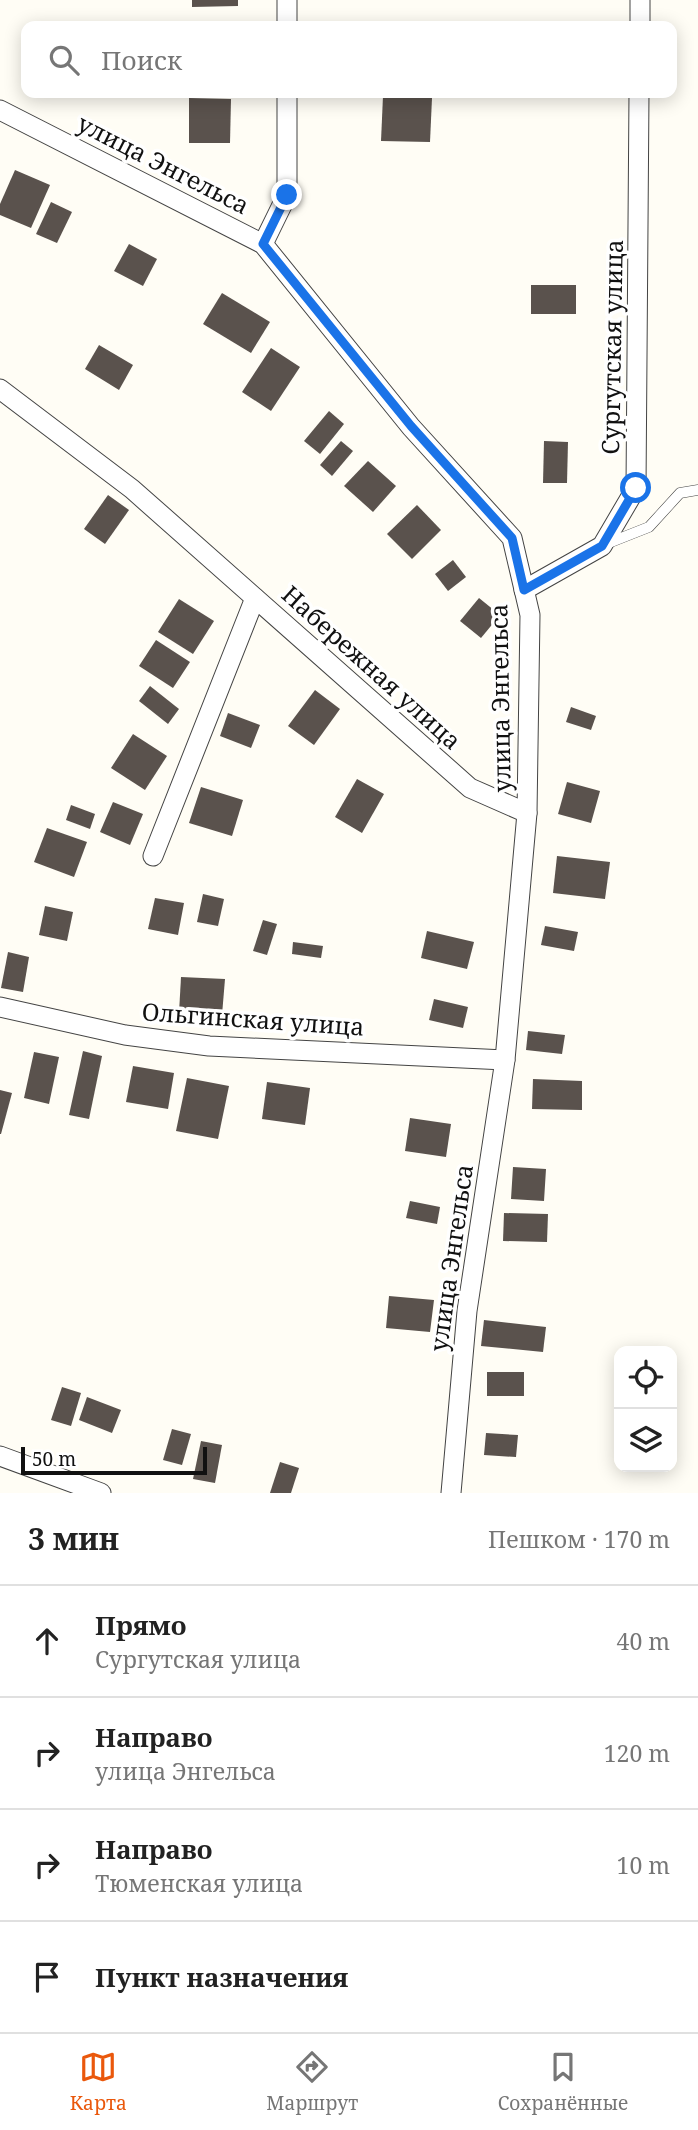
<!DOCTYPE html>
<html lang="ru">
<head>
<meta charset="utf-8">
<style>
  :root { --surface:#fff; --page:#f2f2f2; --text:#222; --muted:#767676; --line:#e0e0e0; --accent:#ea580c }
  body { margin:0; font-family:"Noto Serif",serif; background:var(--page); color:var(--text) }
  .controls { position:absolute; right:21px; bottom:21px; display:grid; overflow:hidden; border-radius:14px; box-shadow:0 4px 18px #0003 }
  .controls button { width:63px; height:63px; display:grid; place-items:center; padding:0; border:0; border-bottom:2px solid var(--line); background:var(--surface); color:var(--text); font:35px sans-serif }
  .scale { position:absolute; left:21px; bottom:18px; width:186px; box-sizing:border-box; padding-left:7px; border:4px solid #111; border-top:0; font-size:19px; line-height:24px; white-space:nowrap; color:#111; -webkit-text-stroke:5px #fff; paint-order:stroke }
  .stop { position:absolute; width:21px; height:21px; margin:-16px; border:5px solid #1a73e8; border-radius:50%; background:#fff }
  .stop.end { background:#1a73e8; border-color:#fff; box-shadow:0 2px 7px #0008 }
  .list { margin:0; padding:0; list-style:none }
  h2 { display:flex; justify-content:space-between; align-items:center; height:91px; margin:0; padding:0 28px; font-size:30px }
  h2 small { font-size:23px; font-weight:400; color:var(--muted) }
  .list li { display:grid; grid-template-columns:46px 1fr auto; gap:21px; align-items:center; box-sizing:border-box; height:112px; padding:0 28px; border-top:2px solid var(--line) }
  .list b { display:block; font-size:26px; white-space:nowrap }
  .list p { margin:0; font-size:23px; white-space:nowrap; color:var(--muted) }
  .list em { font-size:23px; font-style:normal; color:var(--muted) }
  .icon { flex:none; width:38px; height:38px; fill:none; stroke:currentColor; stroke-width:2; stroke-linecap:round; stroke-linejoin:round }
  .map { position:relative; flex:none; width:698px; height:1493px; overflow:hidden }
  .search { position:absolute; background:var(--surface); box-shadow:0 4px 18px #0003; left:21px; right:21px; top:21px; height:77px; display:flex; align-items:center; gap:18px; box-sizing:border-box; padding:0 24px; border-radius:14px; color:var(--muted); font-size:26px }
  .sheet { height:539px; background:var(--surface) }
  nav { display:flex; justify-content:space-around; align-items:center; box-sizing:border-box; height:98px; border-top:2px solid var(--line); background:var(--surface); font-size:19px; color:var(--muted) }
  nav a { display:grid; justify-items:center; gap:4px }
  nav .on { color:var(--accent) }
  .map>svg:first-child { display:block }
  .building { fill:#5a524d }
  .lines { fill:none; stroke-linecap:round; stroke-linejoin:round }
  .service-casing { stroke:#444; stroke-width:11 }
  .minor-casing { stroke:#444; stroke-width:21 }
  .service { stroke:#fff; stroke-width:10 }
  .minor { stroke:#fff; stroke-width:19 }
  .route { stroke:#1a73e8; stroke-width:9 }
  .labels { text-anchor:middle; stroke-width:7; stroke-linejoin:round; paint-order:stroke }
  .street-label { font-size:24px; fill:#111; stroke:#fff }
</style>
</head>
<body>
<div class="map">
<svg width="698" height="1493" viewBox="0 0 698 1493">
  <rect width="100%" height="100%" fill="#fffdf5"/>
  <g class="building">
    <path d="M192 0H238V6L192 7Z"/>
    <path d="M383 96 432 98 430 142 381 141Z"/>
    <path d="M189 98 231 99 230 143H189Z"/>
    <path d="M15 170 50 185 31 228 0 215V204Z"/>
    <path d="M51 202 72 212 57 243 36 234Z"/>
    <path d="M129 244 157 259 143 286 114 271Z"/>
    <rect x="531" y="285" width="45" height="29"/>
    <path d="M222 293 270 322 251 353 203 324Z"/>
    <path d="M99 345 133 365 119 390 85 369Z"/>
    <path d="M271 348 300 367 271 411 242 392Z"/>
    <path d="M329 411 344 424 320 454 304 441Z"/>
    <path d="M341 441 353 451 332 476 320 465Z"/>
    <path d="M544 441 568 442 567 483H543Z"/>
    <path d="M368 461 396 486 373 512 344 486Z"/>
    <path d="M108 495 129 510 105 544 84 529Z"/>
    <path d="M417 505 441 530 412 559 387 534Z"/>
    <path d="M453 560 466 577 448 591 435 574Z"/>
    <path d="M479 598 500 615 481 638 460 621Z"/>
    <path d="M179 599 214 621 193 654 158 632Z"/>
    <path d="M156 640 190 662 173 688 139 666Z"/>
    <path d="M150 686 179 709 168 724 139 701Z"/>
    <path d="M315 690 340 709 314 745 288 726Z"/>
    <path d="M571 707 596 716 591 730 566 722Z"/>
    <path d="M228 713 260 725 251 748 220 736Z"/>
    <path d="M133 734 167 756 145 790 111 768Z"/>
    <path d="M357 779 384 794 362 833 335 817Z"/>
    <path d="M567 782 600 791 591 823 558 814Z"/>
    <path d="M201 787 243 800 232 836 189 823Z"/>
    <path d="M113 802 143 814 130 845 100 832Z"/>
    <path d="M71 805 95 814 90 829 66 820Z"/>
    <path d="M47 828 87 842 74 877 34 862Z"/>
    <path d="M557 856 610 862 605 899 553 893Z"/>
    <path d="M203 894 224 899 218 926 197 922Z"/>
    <path d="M155 898 184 903 178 935 148 929Z"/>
    <path d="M45 906 73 912 67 941 39 935Z"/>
    <path d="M263 920 277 924 267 955 253 951Z"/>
    <path d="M545 926 578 932 574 951 541 945Z"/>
    <path d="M427 931 474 942 467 969 421 958Z"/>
    <path d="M293 942 323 946 321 958 292 954Z"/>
    <path d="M8 952 29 957 23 992 1 988Z"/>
    <path d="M181 977 225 979 222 1015 179 1013Z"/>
    <path d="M434 999 468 1007 463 1028 429 1020Z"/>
    <path d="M528 1031 565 1035 562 1054 526 1050Z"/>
    <path d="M83 1051 102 1056 89 1119 69 1115Z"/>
    <path d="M34 1052 59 1057 49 1104 24 1098Z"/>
    <path d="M133 1066 174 1073 168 1109 126 1102Z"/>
    <path d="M187 1078 229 1086 218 1139 176 1131Z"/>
    <path d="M533 1079 582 1081V1110L532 1109Z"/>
    <path d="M267 1082 310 1088 305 1125 262 1119Z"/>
    <path d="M0 1090 12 1093 1 1134H0Z"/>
    <path d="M410 1118 451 1124 446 1157 405 1151Z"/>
    <path d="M513 1167 546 1169 544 1201 511 1199Z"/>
    <path d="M410 1201 440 1207 437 1224 406 1218Z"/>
    <path d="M504 1213 548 1214 547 1242 503 1241Z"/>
    <path d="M389 1296 434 1300 430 1332 386 1328Z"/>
    <path d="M484 1320 546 1327 543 1352 481 1346Z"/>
    <rect x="487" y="1372" width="37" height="24"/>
    <path d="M62 1387 81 1393 71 1426 51 1420Z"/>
    <path d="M87 1397 121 1410 112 1433 79 1420Z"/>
    <path d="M172 1429 191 1434 182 1465 163 1460Z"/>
    <path d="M486 1433 518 1435 516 1457 484 1455Z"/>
    <path d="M201 1441 222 1445 215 1483 193 1479Z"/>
    <path d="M280 1462 299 1468 291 1493H270Z"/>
  </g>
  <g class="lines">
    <g class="service-casing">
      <path id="service" d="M606 544 649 527 680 493 698 490"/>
    </g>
    <g class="minor-casing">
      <g id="minor">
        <path d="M287 26V0"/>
        <path d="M640 26V0"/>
        <path d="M0 110 263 244 411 427 512 538 530 615 527 813 505 1060 467 1311 451 1493"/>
        <path d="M263 244 287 195V93"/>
        <path d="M0 389 132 489 470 788 527 813"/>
        <path d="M524 590 602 546 636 488 639 93"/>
        <path d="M153 856 255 598"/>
        <path d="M0 1007 125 1035 209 1046 505 1060"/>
        <path d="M0 1456 101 1493"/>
      </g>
    </g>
    <use href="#service" class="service"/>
    <use href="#minor" class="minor"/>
  </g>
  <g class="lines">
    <path class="route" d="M287 195 263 244 411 426 512 538 524 590 602 546 636 488"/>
  </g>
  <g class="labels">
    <g class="street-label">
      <text transform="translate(163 165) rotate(27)" y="8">улица Энгельса</text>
      <text transform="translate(613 347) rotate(-89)" y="8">Сургутская улица</text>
      <text transform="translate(371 668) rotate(42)" y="8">Набережная улица</text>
      <text transform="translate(501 698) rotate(-91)" y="8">улица Энгельса</text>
      <text transform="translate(253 1020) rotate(4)" y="8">Ольгинская улица</text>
      <text transform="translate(452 1258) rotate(-82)" y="8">улица Энгельса</text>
    </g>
  </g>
</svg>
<div class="controls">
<button><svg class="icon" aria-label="locate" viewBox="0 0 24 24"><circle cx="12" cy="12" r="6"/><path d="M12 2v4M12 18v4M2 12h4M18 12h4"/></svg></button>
<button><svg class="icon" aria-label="layers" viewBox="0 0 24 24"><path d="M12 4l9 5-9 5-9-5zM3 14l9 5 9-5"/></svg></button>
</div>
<div class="scale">50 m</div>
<div class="stop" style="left:636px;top:488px"></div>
<div class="stop end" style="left:287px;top:195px"></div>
<div class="search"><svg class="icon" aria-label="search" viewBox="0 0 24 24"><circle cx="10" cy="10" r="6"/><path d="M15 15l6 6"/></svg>Поиск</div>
</div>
<section class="sheet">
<h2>3 мин<small>Пешком · 170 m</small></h2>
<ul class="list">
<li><svg class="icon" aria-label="ahead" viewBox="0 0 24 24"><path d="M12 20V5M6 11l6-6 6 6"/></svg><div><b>Прямо</b><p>Сургутская улица</p></div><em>40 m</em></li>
<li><svg class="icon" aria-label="right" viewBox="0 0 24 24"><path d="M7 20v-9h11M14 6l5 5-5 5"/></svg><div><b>Направо</b><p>улица Энгельса</p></div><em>120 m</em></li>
<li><svg class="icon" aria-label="right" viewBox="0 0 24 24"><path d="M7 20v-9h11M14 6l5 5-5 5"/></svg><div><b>Направо</b><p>Тюменская улица</p></div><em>10 m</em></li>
<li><svg class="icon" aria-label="arrive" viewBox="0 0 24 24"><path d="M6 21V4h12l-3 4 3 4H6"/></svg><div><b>Пункт назначения</b></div></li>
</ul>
</section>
<nav>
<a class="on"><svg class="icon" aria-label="map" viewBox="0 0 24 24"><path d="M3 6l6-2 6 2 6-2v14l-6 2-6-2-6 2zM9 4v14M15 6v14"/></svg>Карта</a>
<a><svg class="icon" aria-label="directions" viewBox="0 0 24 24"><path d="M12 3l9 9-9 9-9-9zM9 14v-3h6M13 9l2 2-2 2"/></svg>Маршрут</a>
<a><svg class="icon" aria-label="saved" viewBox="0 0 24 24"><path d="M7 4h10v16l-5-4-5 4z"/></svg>Сохранённые</a>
</nav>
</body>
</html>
